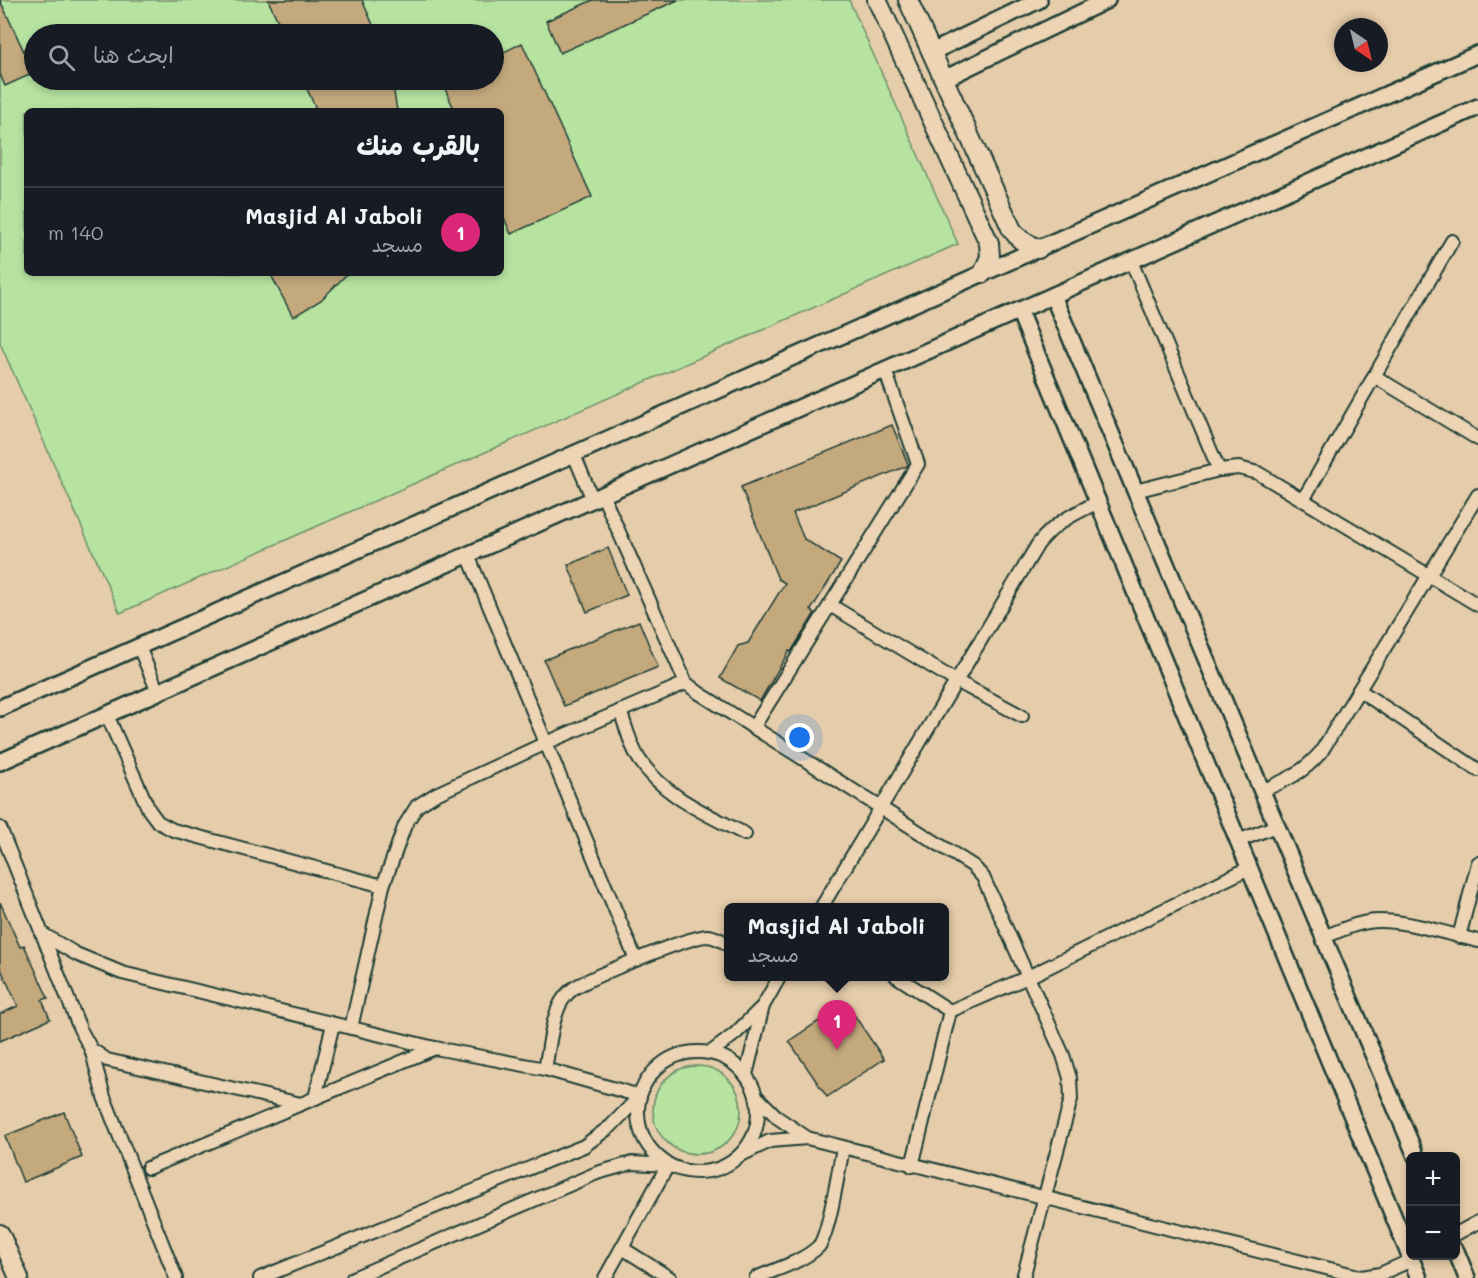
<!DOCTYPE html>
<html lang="ar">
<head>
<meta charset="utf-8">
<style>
  :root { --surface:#171b24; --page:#242831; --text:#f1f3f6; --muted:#9ea1a6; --line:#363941; --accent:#db2777 }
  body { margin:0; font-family:Mali,"Playpen Sans Arabic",sans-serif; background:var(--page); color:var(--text); direction:rtl }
  .controls { position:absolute; right:18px; bottom:18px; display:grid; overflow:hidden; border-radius:9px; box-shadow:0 3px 9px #0003 }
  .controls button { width:54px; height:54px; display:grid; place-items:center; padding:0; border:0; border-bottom:2px solid var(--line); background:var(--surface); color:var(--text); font:30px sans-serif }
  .compass { position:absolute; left:1334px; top:18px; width:54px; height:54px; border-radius:50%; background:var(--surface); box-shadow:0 3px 9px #0003; rotate:145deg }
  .you { position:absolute; left:800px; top:738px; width:21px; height:21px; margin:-15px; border:4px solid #fff; border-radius:50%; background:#1a73e8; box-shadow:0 0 0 9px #1a73e833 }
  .badge { display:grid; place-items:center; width:39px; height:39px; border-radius:50%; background:var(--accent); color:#fff; font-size:20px; font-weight:700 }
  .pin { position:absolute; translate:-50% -50px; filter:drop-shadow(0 2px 3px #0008) }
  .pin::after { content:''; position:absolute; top:32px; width:21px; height:18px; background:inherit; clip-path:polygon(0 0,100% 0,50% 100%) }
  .popup { position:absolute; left:724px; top:903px; width:225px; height:78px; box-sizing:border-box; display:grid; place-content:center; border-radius:9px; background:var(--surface); filter:drop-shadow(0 2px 4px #0005); font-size:20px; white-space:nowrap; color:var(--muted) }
  .popup b { font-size:22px; color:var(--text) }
  .popup::after { content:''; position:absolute; left:50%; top:100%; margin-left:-12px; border:12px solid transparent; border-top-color:var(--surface) }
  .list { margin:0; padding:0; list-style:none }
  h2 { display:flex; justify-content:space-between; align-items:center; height:78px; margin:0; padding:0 24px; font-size:26px }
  h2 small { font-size:20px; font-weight:400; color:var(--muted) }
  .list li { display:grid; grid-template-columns:39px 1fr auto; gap:18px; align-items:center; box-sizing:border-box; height:90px; padding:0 24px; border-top:2px solid var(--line) }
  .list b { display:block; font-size:22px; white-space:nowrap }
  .list p { margin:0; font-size:20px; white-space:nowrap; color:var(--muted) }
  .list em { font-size:20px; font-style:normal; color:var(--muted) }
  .icon { flex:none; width:33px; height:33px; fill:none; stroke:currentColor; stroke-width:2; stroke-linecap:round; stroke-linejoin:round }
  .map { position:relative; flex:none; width:1478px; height:1278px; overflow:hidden; direction:ltr }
  .search { position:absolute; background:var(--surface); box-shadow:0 3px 9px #0003; left:24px; top:24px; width:480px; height:66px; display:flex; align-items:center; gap:15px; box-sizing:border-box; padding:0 21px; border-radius:33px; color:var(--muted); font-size:22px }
  .panel { position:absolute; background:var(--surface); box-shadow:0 3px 9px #0003; left:24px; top:108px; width:480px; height:168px; border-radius:9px; direction:rtl }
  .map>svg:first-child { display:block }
  .green { fill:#b7e3a1; stroke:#6b906a; stroke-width:1.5; fill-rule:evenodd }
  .building { fill:#c4a97d; stroke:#1f3d34; stroke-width:1.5 }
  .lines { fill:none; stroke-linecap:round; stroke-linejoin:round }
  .minor-casing { stroke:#1f3d34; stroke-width:16 }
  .tertiary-casing { stroke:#1f3d34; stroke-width:20 }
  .secondary-casing { stroke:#1f3d34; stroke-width:22 }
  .minor { stroke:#ecd4b4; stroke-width:12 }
  .tertiary { stroke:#ecd4b4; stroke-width:15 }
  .secondary { stroke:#ecd4b4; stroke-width:18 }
</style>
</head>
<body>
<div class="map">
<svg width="1478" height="1278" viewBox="0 0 1478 1278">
  <rect width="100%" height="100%" fill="#e5ccaa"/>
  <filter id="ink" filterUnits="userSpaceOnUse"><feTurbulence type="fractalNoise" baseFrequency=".0167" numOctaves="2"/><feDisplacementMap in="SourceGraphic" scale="12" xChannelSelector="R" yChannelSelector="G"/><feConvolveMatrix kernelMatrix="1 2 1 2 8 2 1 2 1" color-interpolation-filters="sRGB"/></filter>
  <g filter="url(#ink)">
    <g class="green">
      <path d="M0 0H849L958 244 120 613 0 343ZM34 34H494V80H34ZM27 111H501V273H27Z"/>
      <circle cx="697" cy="1110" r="44"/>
    </g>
    <g class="building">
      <path d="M0 0 34 73 5 86 0 74Z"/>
      <path d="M268 0H362L377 34H284Z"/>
      <path d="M593 0H678L560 53 546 21Z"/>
      <path d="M522 43 592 197 511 234 501 211V111H455L441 80H494V57Z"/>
      <path d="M303 80H392L397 111H317Z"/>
      <path d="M270 273H348L321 300 293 317Z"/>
      <path d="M892 425 908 464 907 466 793 513 804 539 841 562 811 610 815 613 791 652 789 651 760 701 720 678 738 646 748 643 785 583 778 579 741 487Z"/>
      <path d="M608 548 627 595 587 612 568 565Z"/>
      <path d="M639 621 658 667 564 706 544 660Z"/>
      <path d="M0 902 20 947 24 945 48 998 42 1000 50 1019 0 1041V1014L18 1006 0 967Z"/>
      <path d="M846 1003 884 1059 827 1097 789 1041Z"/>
      <path d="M64 1112 82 1157 23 1182 5 1136Z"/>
    </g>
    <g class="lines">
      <g class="minor-casing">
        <g id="minor">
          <path d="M1131 261 1219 470"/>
          <path d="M1374 376 1478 439"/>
          <path d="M574 455 593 500"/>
          <path d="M1135 491 1219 470 1239 468 1258 473 1478 605"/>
          <path d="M603 496 686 683 699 693 973 866 983 877 1063 1055 1070 1078 1071 1099 1023 1278"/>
          <path d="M1303 500 1452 241"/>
          <path d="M468 555 636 960"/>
          <path d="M830 605 956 681 1022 716"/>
          <path d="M139 647 158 692"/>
          <path d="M1359 690 1478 770"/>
          <path d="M620 711C626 726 630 745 639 759 664 797 707 814 745 834"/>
          <path d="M107 715 149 810 158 822 173 830 383 886"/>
          <path d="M753 728 918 464 885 370"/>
          <path d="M1261 791C1287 780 1303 773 1321 752L1478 495"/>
          <path d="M0 828 80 1029 91 1049 107 1060 301 1104"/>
          <path d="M1238 841 1276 826"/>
          <path d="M821 908 1038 544C1057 521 1072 515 1098 502"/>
          <path d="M41 933 76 954 122 973 435 1048 545 1069 640 1096 611 1126 584 1146 260 1278"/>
          <path d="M1323 937C1338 932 1352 924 1368 922 1398 917 1447 934 1478 941"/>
          <path d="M1459 937 1478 863"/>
          <path d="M896 976 950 1011"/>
          <path d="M950 1011 1028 977 1249 868"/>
          <path d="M351 1028 383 886 405 825 417 806 436 794 546 743 686 683"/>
          <path d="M91 1049 104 1097 176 1278"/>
          <circle cx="698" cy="1112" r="60"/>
          <path d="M710 1053 735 1034 760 1009"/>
          <path d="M545 1069C549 1050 552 1013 564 998 566 995 570 991 574 988 592 977 689 936 708 936 716 937 723 941 729 945"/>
          <path d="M746 1075 763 1006 780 976"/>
          <path d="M315 1098 333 1024"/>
          <path d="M758 1098 778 1118 806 1137"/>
          <path d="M743 1154 770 1141 807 1138 1362 1277 1380 1274 1412 1260"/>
          <path d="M912 1166 950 1011"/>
          <path d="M148 1168 435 1048"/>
          <path d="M1456 1234 1478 1222"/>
          <path d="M622 1248 670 1278"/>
          <path d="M353 1278 597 1173 632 1163 668 1165 605 1278"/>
          <path d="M756 1278C776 1269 802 1262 818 1247 829 1237 839 1166 843 1148"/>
        </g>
      </g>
      <g class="tertiary-casing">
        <g id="tertiary">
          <path d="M932 52 1039 0"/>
          <path d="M944 79 1107 0"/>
          <path d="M1053 296 1416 1156"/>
          <path d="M1019 311 1419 1278"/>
          <path d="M0 708 1478 54"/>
          <path d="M0 762 1478 107"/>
          <path d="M1456 1251 1467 1278"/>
        </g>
      </g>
      <g class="secondary-casing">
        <g id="secondary">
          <path d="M877 0 989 243 990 257 983 273"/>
          <path d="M908 0 1012 230 1021 240 1038 249"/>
          <path d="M0 1234 19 1278"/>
        </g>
      </g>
      <use href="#minor" class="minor"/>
      <use href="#tertiary" class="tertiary"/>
      <use href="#secondary" class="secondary"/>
    </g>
  </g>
</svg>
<div class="controls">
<button>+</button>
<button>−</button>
</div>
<svg class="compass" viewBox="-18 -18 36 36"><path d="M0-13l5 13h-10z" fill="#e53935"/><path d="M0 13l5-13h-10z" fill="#9ea1a6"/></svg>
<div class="you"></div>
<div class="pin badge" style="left:837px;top:1050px">1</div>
<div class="popup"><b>Masjid Al Jaboli</b>مسجد</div>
<div class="search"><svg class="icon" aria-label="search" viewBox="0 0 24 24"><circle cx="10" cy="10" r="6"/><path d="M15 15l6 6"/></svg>ابحث هنا</div>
<section class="panel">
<h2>بالقرب منك<small></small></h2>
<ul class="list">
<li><span class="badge">1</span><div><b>Masjid Al Jaboli</b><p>مسجد</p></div><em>140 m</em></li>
</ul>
</section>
</div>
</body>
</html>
